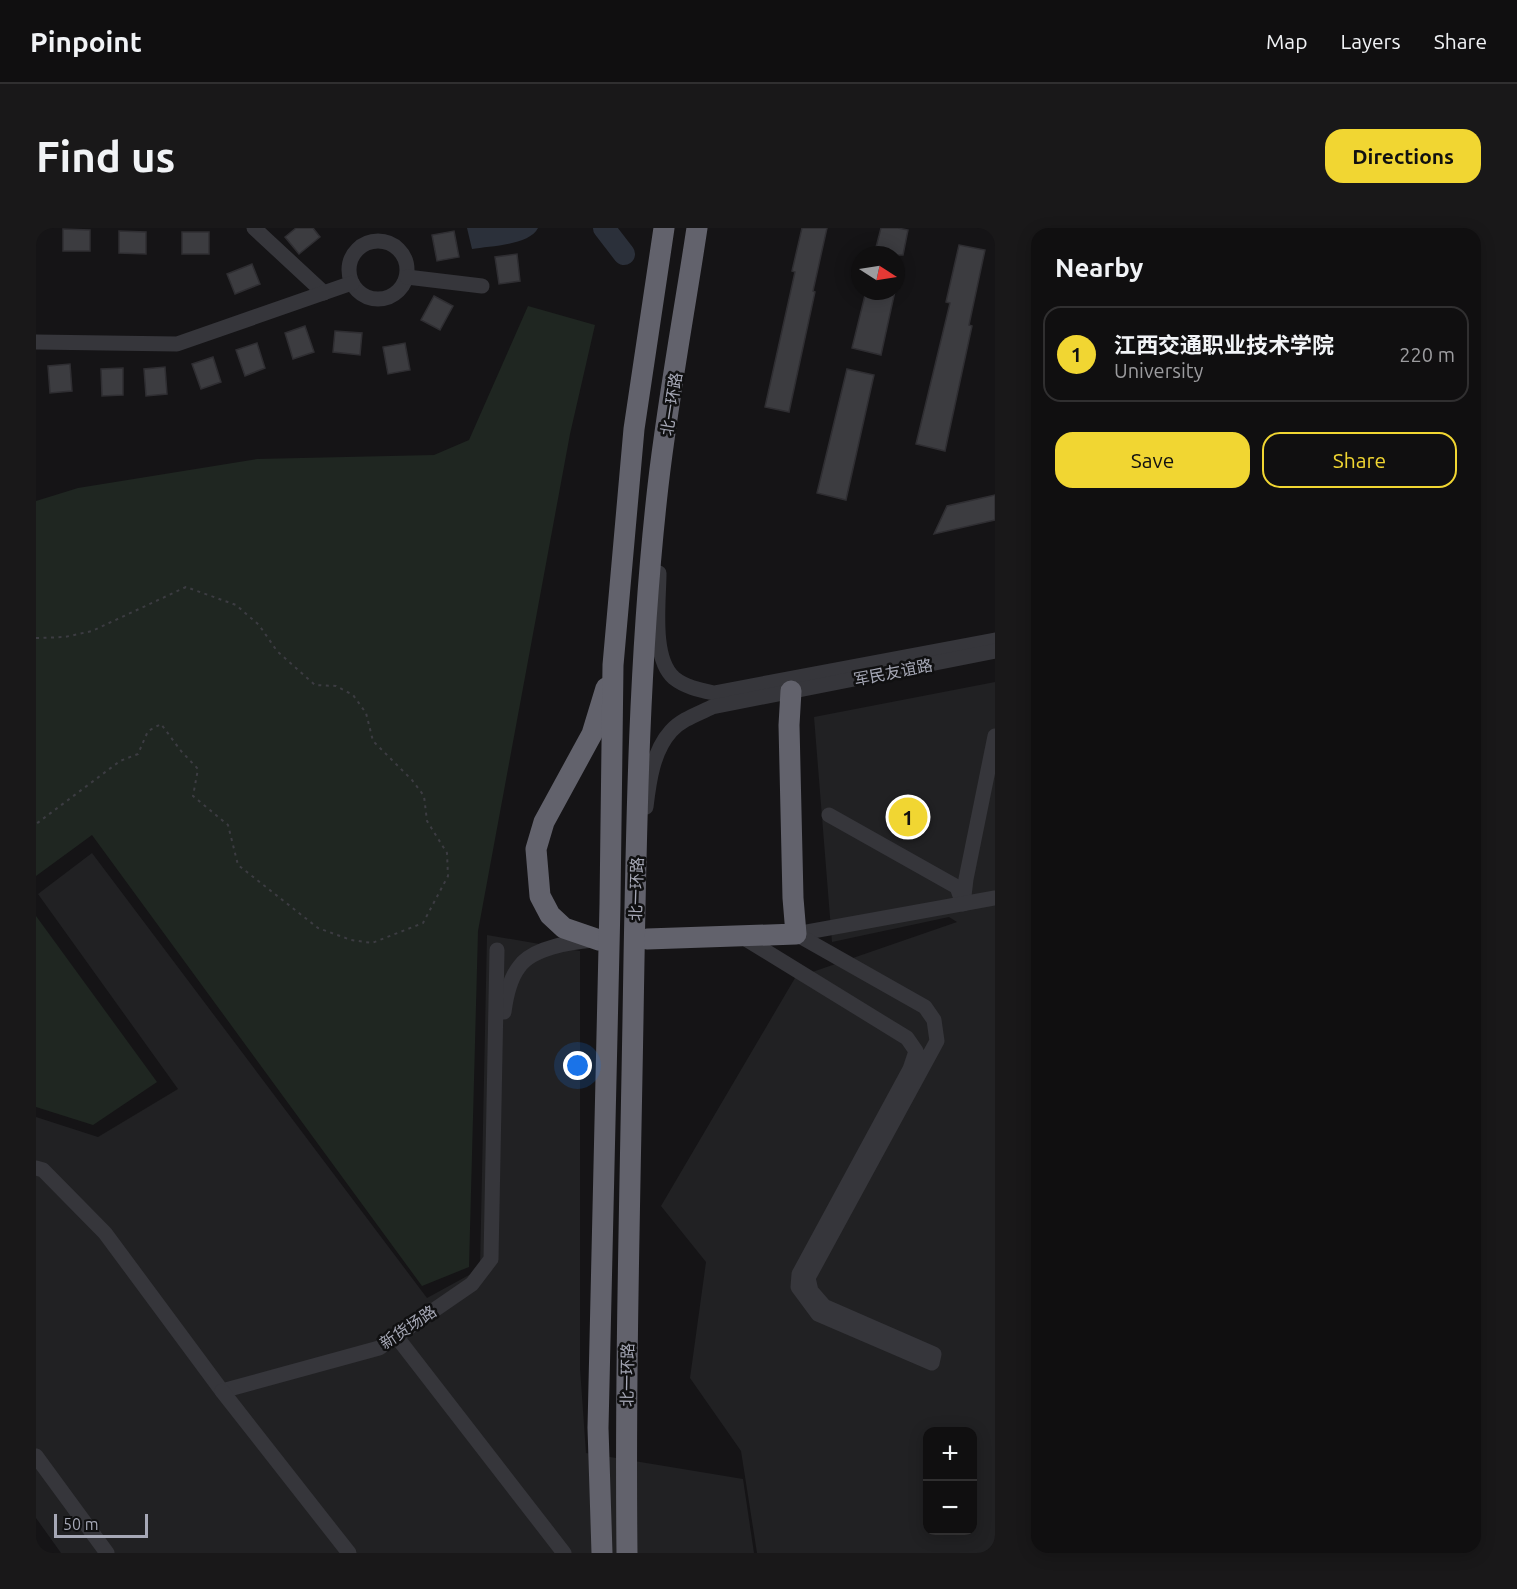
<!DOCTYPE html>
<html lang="en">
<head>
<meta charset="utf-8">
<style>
  :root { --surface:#100f10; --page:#191819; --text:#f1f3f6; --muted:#9c9c9f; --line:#302f30; --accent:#f1d632 }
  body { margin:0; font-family:Ubuntu,"Noto Sans SC",sans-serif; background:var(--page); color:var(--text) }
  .controls { position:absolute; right:18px; bottom:18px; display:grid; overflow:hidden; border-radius:12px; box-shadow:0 3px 15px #0003 }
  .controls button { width:54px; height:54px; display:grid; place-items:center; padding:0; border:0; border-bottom:2px solid var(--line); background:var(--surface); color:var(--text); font:30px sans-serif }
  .compass { position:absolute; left:815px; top:18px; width:54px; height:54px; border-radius:50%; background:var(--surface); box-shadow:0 3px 15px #0003; rotate:102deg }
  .scale { position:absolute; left:18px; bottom:15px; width:94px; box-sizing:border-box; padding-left:6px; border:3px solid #a6a8b6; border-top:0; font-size:16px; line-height:21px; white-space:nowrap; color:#a6a8b6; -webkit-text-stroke:4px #101011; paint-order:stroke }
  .you { position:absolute; left:542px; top:838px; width:21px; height:21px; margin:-15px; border:4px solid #fff; border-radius:50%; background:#1a73e8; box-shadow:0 0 0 9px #1a73e833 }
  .badge { display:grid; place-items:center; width:39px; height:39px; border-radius:50%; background:var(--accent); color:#111; font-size:20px; font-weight:700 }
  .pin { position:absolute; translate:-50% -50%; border:3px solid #fff; box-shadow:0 2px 6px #0006 }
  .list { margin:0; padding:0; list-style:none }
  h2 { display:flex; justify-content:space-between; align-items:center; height:78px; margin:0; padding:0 24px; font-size:26px }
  h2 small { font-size:20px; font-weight:400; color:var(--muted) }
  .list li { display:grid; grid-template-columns:39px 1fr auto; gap:18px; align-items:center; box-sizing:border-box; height:96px; margin:0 12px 12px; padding:0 12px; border:2px solid var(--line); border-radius:18px }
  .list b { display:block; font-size:22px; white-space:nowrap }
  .list p { margin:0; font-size:20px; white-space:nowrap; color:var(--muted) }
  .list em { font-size:20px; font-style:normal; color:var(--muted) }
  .actions { display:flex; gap:12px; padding:18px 24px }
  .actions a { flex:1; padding:14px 0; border:2px solid var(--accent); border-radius:18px; text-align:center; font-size:21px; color:var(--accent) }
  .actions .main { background:var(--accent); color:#111 }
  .map { position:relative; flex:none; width:959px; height:1325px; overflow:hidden; border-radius:18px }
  header { display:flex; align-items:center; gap:36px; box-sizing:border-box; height:84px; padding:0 30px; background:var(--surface); border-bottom:2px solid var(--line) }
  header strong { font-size:28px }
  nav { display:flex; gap:33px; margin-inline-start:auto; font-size:21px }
  .intro { display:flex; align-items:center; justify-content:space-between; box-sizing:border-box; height:144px; padding:0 36px }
  h1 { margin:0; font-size:42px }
  .button { padding:15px 27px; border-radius:18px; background:var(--accent); color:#111; font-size:21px; font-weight:700 }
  main { display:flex; gap:36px; padding:0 36px }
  aside { flex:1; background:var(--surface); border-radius:18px; box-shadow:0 3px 15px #0003 }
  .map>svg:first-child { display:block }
  .built { fill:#212123; fill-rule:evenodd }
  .green { fill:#1f2621 }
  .water { fill:#2b303a }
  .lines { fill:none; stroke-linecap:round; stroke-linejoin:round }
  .river { stroke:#2b303a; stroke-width:22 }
  .building { fill:#3c3c40; stroke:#2f2e32; stroke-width:1.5 }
  .path { stroke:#3c3c42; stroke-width:2; stroke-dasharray:3 4.5; stroke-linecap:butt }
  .minor { stroke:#36363b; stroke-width:15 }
  .highway { stroke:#62626c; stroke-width:21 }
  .labels { text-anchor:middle; stroke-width:5; stroke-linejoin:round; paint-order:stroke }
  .street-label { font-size:16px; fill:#a6a8b6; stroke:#101011 }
</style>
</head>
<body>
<header>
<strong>Pinpoint</strong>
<nav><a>Map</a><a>Layers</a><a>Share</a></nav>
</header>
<div class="intro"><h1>Find us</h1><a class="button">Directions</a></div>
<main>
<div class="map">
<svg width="959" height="1325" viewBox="0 0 959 1325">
  <rect width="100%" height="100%" fill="#151416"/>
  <g class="built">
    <path d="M959 454V1325H721L705 1223 654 1150 670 1034 625 978 759 750 921 694 913 689 796 714 778 489ZM892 1204H936V1302H892Z"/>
    <path d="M56 625 391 1070 444 1041 451 707 544 723V1140L550 1225 707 1251 718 1325H25L0 1290V889L62 909 142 861 2 666Z"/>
  </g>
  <g class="green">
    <path d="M492 78 559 97 534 206 442 703 433 1039 386 1058 56 607 0 648V273L42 260 221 231 398 227 433 212Z"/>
    <path d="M0 688 121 854 57 897 0 879Z"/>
  </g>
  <path class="water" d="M431 0H502C494 17 454 18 436 21Z"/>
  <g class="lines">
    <path class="river" d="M568 0 588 26"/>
  </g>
  <g class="building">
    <path d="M260 0H277L284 9 263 26 249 9Z"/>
    <path d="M766 0H791L777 63 779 64 753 184 729 179 759 44 756 43Z"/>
    <path d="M845 0H862L872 2 867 27H838Z"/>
    <path d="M27 1 54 2V23H27Z"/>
    <path d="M83 3 110 4V26L83 25Z"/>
    <path d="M418 3 423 29 401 33 396 7Z"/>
    <rect x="146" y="4" width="27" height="22"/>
    <path d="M923 17 949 22 933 97 936 98 909 223 880 216 914 75 910 74Z"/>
    <path d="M481 26 484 53 463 56 459 29Z"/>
    <path d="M216 36 224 56 199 66 191 46Z"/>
    <path d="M830 63H859L845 127 816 120Z"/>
    <path d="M398 68 417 78 404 102 385 92Z"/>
    <path d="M269 98 278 124 257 131 249 105Z"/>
    <path d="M299 103 326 105 324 127 297 124Z"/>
    <path d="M221 115 229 140 209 148 200 122Z"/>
    <path d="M369 115 374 142 352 146 347 119Z"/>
    <path d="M177 129 185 154 165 161 156 136Z"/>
    <path d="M34 136 36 163 14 165 12 138Z"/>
    <path d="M129 139 131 166 110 168 108 141Z"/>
    <path d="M87 140V167L66 168 65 141Z"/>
    <path d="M811 141 838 147 810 272 781 265Z"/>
    <path d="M959 267V292L898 306 911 278Z"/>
  </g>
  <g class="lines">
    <path class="path" d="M0 410 29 409 56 403 150 359 200 377 223 397 241 423 279 457 300 458 317 467 330 485 337 513 376 552 388 568 391 593 411 625 412 648 387 695 336 715 315 712 282 700 202 637 192 597 157 568 162 541 145 523 125 496 112 503 102 526 84 533 0 596"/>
    <g class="minor">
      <path d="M218 0 288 65"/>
      <circle cx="342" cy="42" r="29"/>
      <path d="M371 49 446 58"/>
      <path d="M0 114 141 116 316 55"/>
      <path d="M623 345C623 373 615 430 638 450 649 459 664 462 678 465L959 412"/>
      <path d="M610 579C613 553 617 523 635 503 646 491 662 486 676 479L959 423"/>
      <path d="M793 587 921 659 927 676 930 651 959 508"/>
      <path d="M760 706 959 670"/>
      <path d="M705 708 871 810 880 823 874 841 763 1046 762 1059 782 1086 896 1135 898 1126 788 1078 775 1063 772 1050 901 813 898 792 889 779 760 706"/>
      <path d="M468 784C470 769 473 752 483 739 496 720 535 714 557 712"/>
      <path d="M0 940 7 942 69 1005 186 1163 343 1120 436 1056 455 1031 461 722"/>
      <path d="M360 1108 528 1325"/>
      <path d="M186 1163 313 1325"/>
      <path d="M0 1228 71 1325"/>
    </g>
    <g class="highway">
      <path d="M611 711 760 706 757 670 753 497 755 463"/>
      <path d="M563 712 528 700 514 687 504 668 500 621 508 594 556 506 570 460"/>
      <path d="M566 1325 562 1200 574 676 577 437 598 201 628 0"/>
      <path d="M591 1325C589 1147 594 969 597 791 600 613 602 434 622 258 632 171 648 86 661 0"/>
    </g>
  </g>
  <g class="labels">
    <g class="street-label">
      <text transform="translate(635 176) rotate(-81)" y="6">北一环路</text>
      <text transform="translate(857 444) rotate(-11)" y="6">军民友谊路</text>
      <text transform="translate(600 661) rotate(-88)" y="6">北一环路</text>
      <text transform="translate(372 1099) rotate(-34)" y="6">新货场路</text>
      <text transform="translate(591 1147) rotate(-89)" y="6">北一环路</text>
    </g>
  </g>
</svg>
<div class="controls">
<button>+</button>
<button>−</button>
</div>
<svg class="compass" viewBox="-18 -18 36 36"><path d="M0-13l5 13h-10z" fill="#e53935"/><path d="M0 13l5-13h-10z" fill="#9c9c9f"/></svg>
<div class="scale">50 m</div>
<div class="you"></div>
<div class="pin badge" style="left:872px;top:589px">1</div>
</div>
<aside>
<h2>Nearby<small></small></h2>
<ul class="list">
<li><span class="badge">1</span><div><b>江西交通职业技术学院</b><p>University</p></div><em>220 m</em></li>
</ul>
<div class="actions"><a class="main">Save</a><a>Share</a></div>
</aside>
</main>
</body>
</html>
